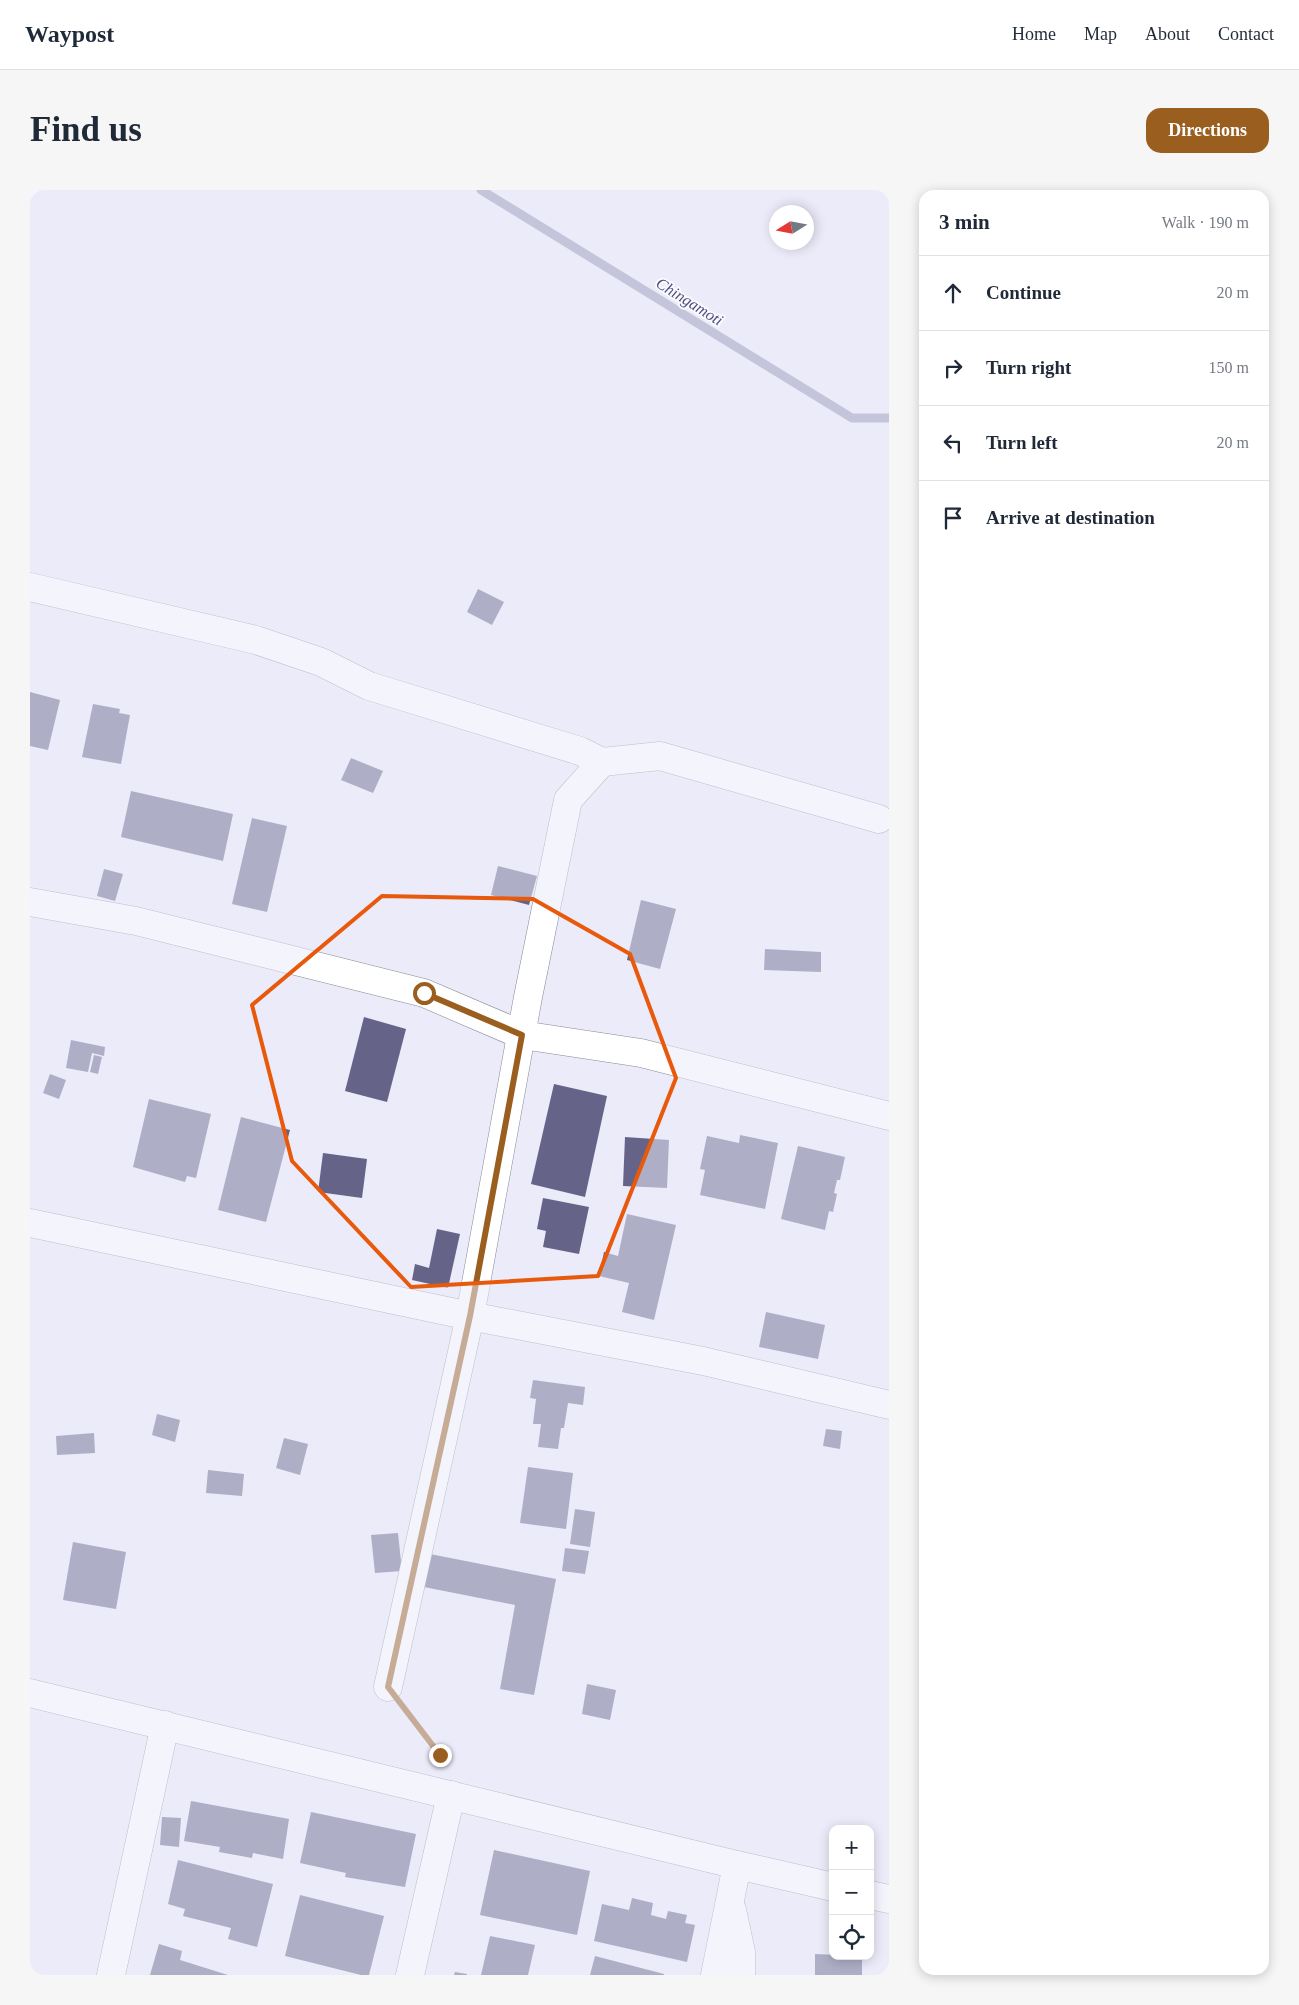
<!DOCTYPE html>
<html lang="en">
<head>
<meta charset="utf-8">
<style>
  :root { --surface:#fff; --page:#f6f6f7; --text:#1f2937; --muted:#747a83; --line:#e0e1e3; --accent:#9a5f1f }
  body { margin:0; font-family:"Times New Roman",serif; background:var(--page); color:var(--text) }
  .controls { position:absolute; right:15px; bottom:15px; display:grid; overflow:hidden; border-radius:10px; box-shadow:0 2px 12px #0003 }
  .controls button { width:45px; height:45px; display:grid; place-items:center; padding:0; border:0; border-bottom:1px solid var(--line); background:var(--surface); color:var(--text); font:25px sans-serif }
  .compass { position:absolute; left:739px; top:15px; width:45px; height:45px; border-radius:50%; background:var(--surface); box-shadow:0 2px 12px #0003; rotate:259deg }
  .stop { position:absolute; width:15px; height:15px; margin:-11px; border:4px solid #9a5f1f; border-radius:50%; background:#fff }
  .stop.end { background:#9a5f1f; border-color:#fff; box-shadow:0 1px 5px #0008 }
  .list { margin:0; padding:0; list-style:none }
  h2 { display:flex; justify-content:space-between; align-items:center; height:65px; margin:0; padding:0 20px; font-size:21px }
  h2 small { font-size:16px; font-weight:400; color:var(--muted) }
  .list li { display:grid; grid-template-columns:32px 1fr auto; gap:15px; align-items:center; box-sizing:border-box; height:75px; padding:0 20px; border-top:1px solid var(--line) }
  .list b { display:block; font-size:19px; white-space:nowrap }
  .list em { font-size:16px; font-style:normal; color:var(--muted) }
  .icon { flex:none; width:28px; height:28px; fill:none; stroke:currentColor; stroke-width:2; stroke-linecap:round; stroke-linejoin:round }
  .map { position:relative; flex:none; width:859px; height:1785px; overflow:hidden; border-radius:15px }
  header { display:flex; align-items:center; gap:30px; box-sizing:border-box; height:70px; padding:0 25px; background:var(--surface); border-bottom:1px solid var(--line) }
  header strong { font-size:24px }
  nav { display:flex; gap:28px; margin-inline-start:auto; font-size:18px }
  .intro { display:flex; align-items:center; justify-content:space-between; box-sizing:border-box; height:120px; padding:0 30px }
  h1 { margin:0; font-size:35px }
  .button { padding:12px 22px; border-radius:15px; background:var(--accent); color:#fff; font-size:18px; font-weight:700 }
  main { display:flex; gap:30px; padding:0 30px }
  aside { flex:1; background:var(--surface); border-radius:15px; box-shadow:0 2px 12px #0003 }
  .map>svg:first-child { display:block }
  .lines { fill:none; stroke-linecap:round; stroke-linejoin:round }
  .stream { stroke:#9697b5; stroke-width:9 }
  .building { fill:#656488 }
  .minor-casing { stroke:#888996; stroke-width:29 }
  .path { stroke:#9797a2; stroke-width:3; stroke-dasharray:4 4; stroke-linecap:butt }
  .minor { stroke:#fff; stroke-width:28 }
  .route { stroke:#9a5f1f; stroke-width:6 }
  .marked { fill:none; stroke:#e8590c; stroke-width:4; stroke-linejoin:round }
  .labels { text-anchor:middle; stroke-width:4; stroke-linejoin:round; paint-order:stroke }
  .water-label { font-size:16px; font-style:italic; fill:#4f4d82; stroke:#fafafd }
</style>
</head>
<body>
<header>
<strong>Waypost</strong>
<nav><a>Home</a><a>Map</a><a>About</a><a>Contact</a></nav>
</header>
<div class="intro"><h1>Find us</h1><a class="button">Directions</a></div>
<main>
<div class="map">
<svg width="859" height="1785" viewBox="0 0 859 1785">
  <rect width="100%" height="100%" fill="#ebebfa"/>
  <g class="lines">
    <path class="stream" d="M451 0 822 228H859"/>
  </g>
  <g class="building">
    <path d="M448 399 474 412 462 435 437 422Z"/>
    <path d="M0 502 30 510 18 560 0 556Z"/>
    <path d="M63 514 90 519 89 523 100 525 91 574 52 567Z"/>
    <path d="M321 568 353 581 343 603 311 590Z"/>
    <path d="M101 601 203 624 193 671 91 647Z"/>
    <path d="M222 628 257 636 237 722 202 714Z"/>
    <path d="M468 676 507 686 499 715 461 705Z"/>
    <path d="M74 679 93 684 85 711 67 706Z"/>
    <path d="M611 710 646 719 630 779 597 770Z"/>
    <path d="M735 759 791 762V782L734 780Z"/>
    <path d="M334 827 376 839 357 912 315 901Z"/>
    <path d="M41 850 75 857 74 866 62 863 58 882 36 878Z"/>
    <path d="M64 865 72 867 68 884 60 882Z"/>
    <path d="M20 884 36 890 29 909 13 903Z"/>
    <path d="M524 894 577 906 555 1007 501 994Z"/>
    <path d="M119 909 181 924 166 988 157 986 155 992 103 977Z"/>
    <path d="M211 927 260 940 236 1032 188 1020Z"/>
    <path d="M710 945 748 953 735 1019 670 1005 675 980 670 979 677 946 709 953Z"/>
    <path d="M595 947 639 950 637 998 593 996Z"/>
    <path d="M768 956 815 967 810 990H807L804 1003 807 1004 803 1022 799 1021 795 1040 751 1029Z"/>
    <path d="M293 963 337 969 332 1008 288 1002Z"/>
    <path d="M513 1008 559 1017 549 1064 513 1057 516 1041 507 1039Z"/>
    <path d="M597 1024 646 1035 624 1130 592 1122 599 1093 569 1086 574 1062 588 1066Z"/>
    <path d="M407 1039 430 1044 418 1098 382 1090 385 1074 399 1078Z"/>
    <path d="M736 1122 795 1135 788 1169 729 1157Z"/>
    <path d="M503 1190 555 1197 553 1215 538 1213 534 1238H531L528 1259 508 1257 511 1234H503L506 1209 500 1208Z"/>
    <path d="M127 1224 150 1230 145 1252 122 1245Z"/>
    <path d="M796 1239 812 1241 810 1259 793 1256Z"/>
    <path d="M64 1243 65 1263 27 1265 26 1246Z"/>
    <path d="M254 1248 278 1254 270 1285 246 1278Z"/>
    <path d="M498 1277 543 1283 536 1339 490 1333Z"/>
    <path d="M178 1280 214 1284 212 1306 176 1303Z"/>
    <path d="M545 1319 565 1322 560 1357 540 1354Z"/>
    <path d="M368 1343 372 1381 345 1383 341 1345Z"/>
    <path d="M43 1352 96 1362 86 1419 33 1410Z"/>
    <path d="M535 1358 559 1361 555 1384 532 1381Z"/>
    <path d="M400 1364 526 1389 504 1505 470 1499 485 1415 394 1397Z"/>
    <path d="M557 1494 586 1500 580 1530 552 1524Z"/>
    <path d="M161 1611 259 1629 253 1669 223 1663 222 1668 189 1662 190 1657 154 1651Z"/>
    <path d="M281 1622 386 1644 375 1697 315 1687 316 1683 270 1673Z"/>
    <path d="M132 1627 151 1628 149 1657 130 1655Z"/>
    <path d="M464 1660 560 1681 547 1745 450 1725Z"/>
    <path d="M148 1670 243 1694 227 1757 198 1749 201 1738 153 1726 155 1719 138 1714Z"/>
    <path d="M270 1705 354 1726 339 1785H331L255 1766Z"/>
    <path d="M602 1708 623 1713 621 1725 636 1729 638 1721 657 1725 655 1733 665 1735 657 1772 564 1751 572 1714 599 1720Z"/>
    <path d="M460 1746 505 1755 498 1785H451Z"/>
    <path d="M129 1754 152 1761 150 1770 198 1785H120Z"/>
    <path d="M785 1764 832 1766V1785H785Z"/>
    <path d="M565 1766 634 1784V1785H560Z"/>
    <path d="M425 1782 437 1784V1785H424Z"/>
  </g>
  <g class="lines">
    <g class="minor-casing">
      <g id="minor">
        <path d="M0 397 226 450 291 472 339 496 550 561 572 572 538 610 498 807 440 1126 358 1497"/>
        <path d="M572 572 630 566 849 629"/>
        <path d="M0 712 106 731 394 803 492 845 611 863 859 926"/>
        <path d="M0 1033 440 1126 673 1171 859 1215"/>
        <path d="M0 1503 707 1675 803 1697"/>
        <path d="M840 1705 859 1709"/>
        <path d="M702 1720 711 1762V1785"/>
        <path d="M81 1785 135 1535"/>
        <path d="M380 1785 421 1605"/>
        <path d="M685 1785 707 1675"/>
      </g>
    </g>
    <path class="path" d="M374 1520 410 1565 412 1574"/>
    <use href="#minor" class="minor"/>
  </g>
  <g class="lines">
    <path class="route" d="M394 803 492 845 440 1126 358 1497 410 1565"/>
  </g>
  <path d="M0 0H859V1785H0ZM352 706 503 709 600 764 646 888 568 1086 381 1097 262 971 222 815Z" fill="#ebebfa" fill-opacity=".55" fill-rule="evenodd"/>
  <path class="marked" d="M352 706 503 709 600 764 646 888 568 1086 381 1097 262 971 222 815Z"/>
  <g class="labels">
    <g class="water-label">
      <text transform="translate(660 111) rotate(32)" y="6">Chingamoti</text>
    </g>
  </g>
</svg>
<div class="controls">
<button>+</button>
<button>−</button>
<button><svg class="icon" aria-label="locate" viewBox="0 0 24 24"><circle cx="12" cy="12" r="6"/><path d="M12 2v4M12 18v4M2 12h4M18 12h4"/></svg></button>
</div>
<svg class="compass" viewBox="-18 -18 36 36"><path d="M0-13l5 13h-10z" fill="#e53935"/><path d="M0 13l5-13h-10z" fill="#747a83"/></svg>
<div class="stop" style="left:394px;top:803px"></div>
<div class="stop end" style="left:410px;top:1565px"></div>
</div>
<aside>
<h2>3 min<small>Walk · 190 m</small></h2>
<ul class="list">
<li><svg class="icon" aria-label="ahead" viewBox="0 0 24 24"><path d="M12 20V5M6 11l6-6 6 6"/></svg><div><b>Continue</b></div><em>20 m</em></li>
<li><svg class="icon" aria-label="right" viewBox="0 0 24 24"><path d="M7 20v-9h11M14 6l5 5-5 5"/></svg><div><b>Turn right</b></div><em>150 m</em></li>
<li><svg class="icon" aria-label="left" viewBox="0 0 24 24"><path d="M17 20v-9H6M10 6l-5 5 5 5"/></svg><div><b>Turn left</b></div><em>20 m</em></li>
<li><svg class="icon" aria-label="arrive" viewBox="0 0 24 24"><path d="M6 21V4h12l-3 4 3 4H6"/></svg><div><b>Arrive at destination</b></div></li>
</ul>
</aside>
</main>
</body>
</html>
